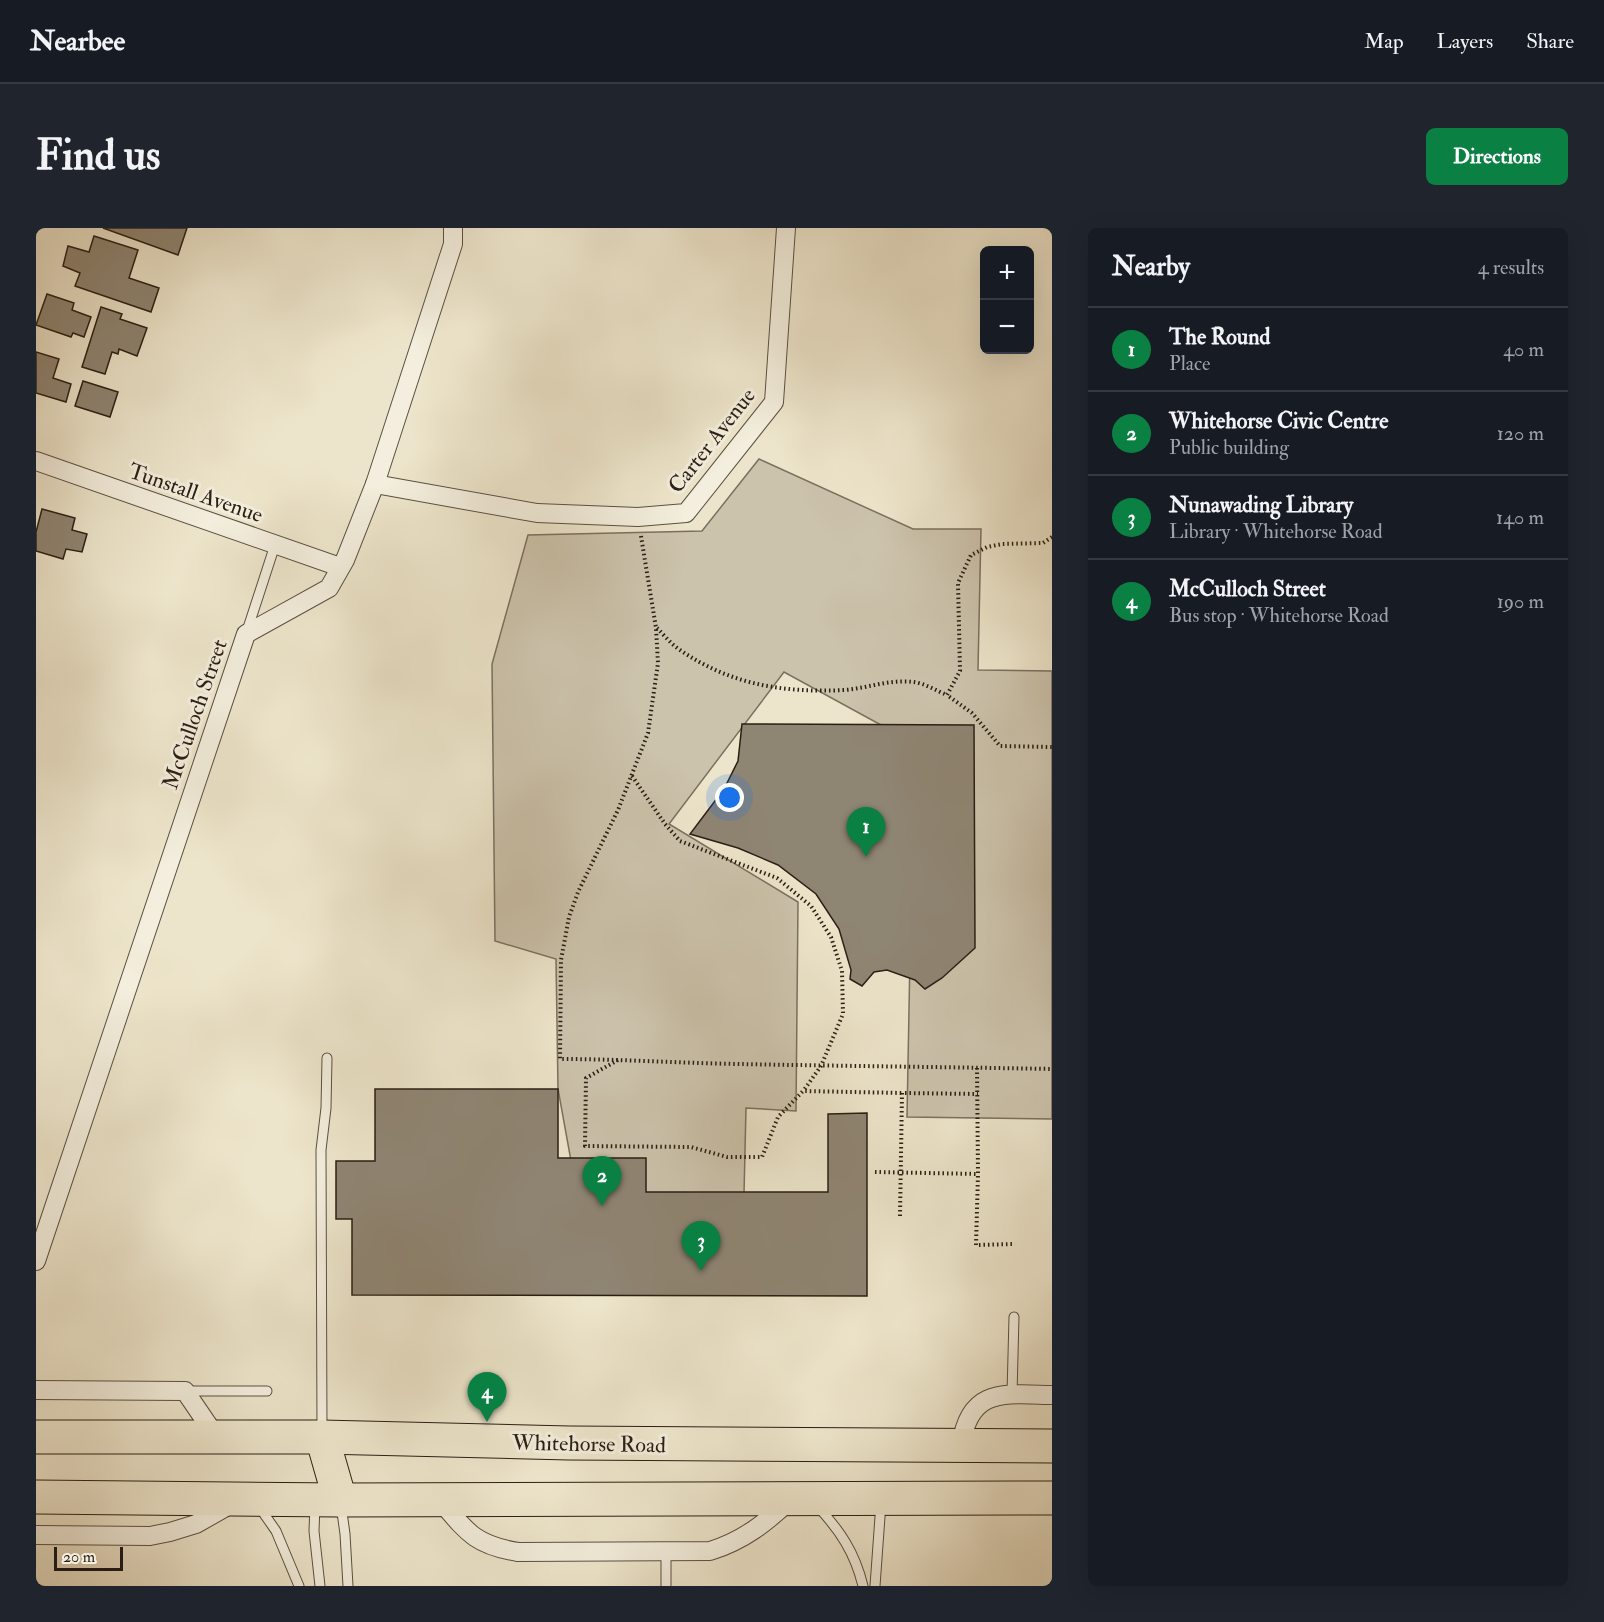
<!DOCTYPE html>
<html lang="en">
<head>
<meta charset="utf-8">
<style>
  :root { --surface:#171b24; --page:#20242c; --text:#f1f3f6; --muted:#9ea1a6; --line:#363941; --accent:#0b8043 }
  body { margin:0; font-family:"IM FELL Double Pica",serif; background:var(--page); color:var(--text) }
  .controls { position:absolute; right:18px; top:18px; display:grid; overflow:hidden; border-radius:9px; box-shadow:0 6px 24px #0002 }
  .controls button { width:54px; height:54px; display:grid; place-items:center; padding:0; border:0; border-bottom:2px solid var(--line); background:var(--surface); color:var(--text); font:30px sans-serif }
  .scale { position:absolute; left:18px; bottom:15px; width:69px; box-sizing:border-box; padding-left:6px; border:3px solid #2a1e14; border-top:0; font-size:16px; line-height:21px; white-space:nowrap; color:#2a1e14; -webkit-text-stroke:4px #f3eedd; paint-order:stroke }
  .you { position:absolute; left:694px; top:570px; width:21px; height:21px; margin:-15px; border:4px solid #fff; border-radius:50%; background:#1a73e8; box-shadow:0 0 0 9px #1a73e833 }
  .badge { display:grid; place-items:center; width:39px; height:39px; border-radius:50%; background:var(--accent); color:#fff; font-size:20px; font-weight:700 }
  .pin { position:absolute; translate:-50% -50px; filter:drop-shadow(0 2px 3px #0008) }
  .pin::after { content:''; position:absolute; top:32px; width:21px; height:18px; background:inherit; clip-path:polygon(0 0,100% 0,50% 100%) }
  .list { margin:0; padding:0; list-style:none }
  h2 { display:flex; justify-content:space-between; align-items:center; height:78px; margin:0; padding:0 24px; font-size:26px }
  h2 small { font-size:20px; font-weight:400; color:var(--muted) }
  .list li { display:grid; grid-template-columns:39px 1fr auto; gap:18px; align-items:center; box-sizing:border-box; height:84px; padding:0 24px; border-top:2px solid var(--line) }
  .list b { display:block; font-size:22px; white-space:nowrap }
  .list p { margin:0; font-size:20px; white-space:nowrap; color:var(--muted) }
  .list em { font-size:20px; font-style:normal; color:var(--muted) }
  .map { position:relative; flex:none; width:1016px; height:1358px; overflow:hidden; border-radius:9px }
  header { display:flex; align-items:center; gap:36px; box-sizing:border-box; height:84px; padding:0 30px; background:var(--surface); border-bottom:2px solid var(--line) }
  header strong { font-size:28px }
  nav { display:flex; gap:33px; margin-inline-start:auto; font-size:21px }
  .intro { display:flex; align-items:center; justify-content:space-between; box-sizing:border-box; height:144px; padding:0 36px }
  h1 { margin:0; font-size:42px }
  .button { padding:15px 27px; border-radius:9px; background:var(--accent); color:#fff; font-size:21px; font-weight:700 }
  main { display:flex; gap:36px; padding:0 36px }
  aside { flex:1; background:var(--surface); border-radius:9px; box-shadow:0 6px 24px #0002 }
  .map>svg:first-child { display:block }
  .green { fill:#ccc3ac; stroke:#7b7060; stroke-width:1.5 }
  .building { fill:#8f8573; stroke:#2a1e14; stroke-width:1.5 }
  .lines { fill:none; stroke-linecap:round; stroke-linejoin:round }
  .lane-casing { stroke:#5b5042; stroke-width:11 }
  .street-casing { stroke:#5b5042; stroke-width:20 }
  .highway-casing { stroke:#2a1e14; stroke-width:35 }
  .path { stroke:#2a1e14; stroke-width:4; stroke-dasharray:1.5 3; stroke-linecap:butt }
  .lane { stroke:#f3eedd; stroke-width:9 }
  .street { stroke:#f3eedd; stroke-width:18 }
  .highway { stroke:#ede5cb; stroke-width:33 }
  .labels { text-anchor:middle; stroke-width:6; stroke-linejoin:round; paint-order:stroke }
  .street-label { font-size:22px; fill:#2a1e14; stroke:#f3eedd }
</style>
</head>
<body>
<header>
<strong>Nearbee</strong>
<nav><a>Map</a><a>Layers</a><a>Share</a></nav>
</header>
<div class="intro"><h1>Find us</h1><a class="button">Directions</a></div>
<main>
<div class="map">
<svg width="1016" height="1358" viewBox="0 0 1016 1358">
  <rect width="100%" height="100%" fill="#ede5cb"/>
  <filter id="stains"><feTurbulence type="fractalNoise" baseFrequency=".00333" numOctaves="4"/><feColorMatrix values="0 0 0 0 .2 0 0 0 0 .09 0 0 0 0 .02 0 0 0 .5 -.17"/></filter>
  <radialGradient id="worn" r=".72"><stop offset=".6" stop-color="#630" stop-opacity="0"/><stop offset="1" stop-color="#630" stop-opacity=".3"/></radialGradient>
  <path class="green" d="M723 231 877 301H945L942 442 1016 443V891L871 889 878 515 748 444 633 596 762 674 760 883 710 880 708 966H541L522 861 520 731 459 713 456 436 492 307 666 303Z"/>
  <g class="building">
    <path d="M67 0H151L142 27Z"/>
    <path d="M58 8 102 22 93 50 123 60 115 84 39 58 44 45 27 38 32 18 53 24Z"/>
    <path d="M11 66 38 75 36 82 55 89 48 109 37 105 35 109 0 97Z"/>
    <path d="M65 79 86 86 84 91 111 100 101 128 83 121 82 126 76 124 69 146 46 139Z"/>
    <path d="M0 124 23 131 17 150 35 156 30 174 0 165Z"/>
    <path d="M47 153 82 164 74 189 39 178Z"/>
    <path d="M6 281 39 290 36 302 51 306 46 324 30 321 27 331 0 323V304Z"/>
    <path d="M706 496 938 497 939 720 906 750 889 761 879 752 851 742 838 744 826 758 814 751 815 742 803 701 780 666 742 637 702 620 654 606 688 561 702 533Z"/>
    <path d="M339 861H522V930H610V964H792V886L831 885V1068L316 1067V991H300V933H339Z"/>
  </g>
  <g class="lines">
    <g class="lane-casing">
      <g id="lane">
        <path d="M211 403 239 317"/>
        <path d="M149 1163H231"/>
        <path d="M976 1166 978 1089"/>
        <path d="M286 1203 285 922 290 880 291 830"/>
        <path d="M279 1277 278 1303 284 1358"/>
        <path d="M305 1277 309 1306 312 1358"/>
        <path d="M781 1278C804 1302 819 1325 827 1358"/>
        <path d="M224 1280 240 1303 263 1358"/>
        <path d="M630 1358V1324"/>
        <path d="M839 1358 845 1275"/>
      </g>
    </g>
    <g class="street-casing">
      <g id="street">
        <path d="M0 233 304 339"/>
        <path d="M339 256 501 285 602 289 650 285 738 174 750 0"/>
        <path d="M0 1033 210 406 293 360 309 332 339 256 417 16V0"/>
        <path d="M0 1162 149 1163 181 1210"/>
        <path d="M925 1218C933 1159 968 1166 1016 1167"/>
        <path d="M403 1271C430 1303 438 1317 482 1324L674 1323C707 1313 731 1294 755 1271"/>
        <path d="M0 1307 114 1308 134 1304 160 1296 197 1275"/>
      </g>
    </g>
    <g class="highway-casing">
      <g id="highway">
        <path d="M0 1209H286L533 1215 1016 1218"/>
        <path d="M286 1209 304 1272"/>
        <path d="M0 1269 304 1272 1016 1270"/>
      </g>
    </g>
    <g class="path">
      <path d="M605 308 620 400 622 435 612 505 582 582 542 664 533 689 525 732 524 831C583 831 642 835 702 836 806 838 911 839 1016 841"/>
      <path d="M1016 309 1007 315 966 316 951 319 935 327 922 355 924 443 911 467 936 485 964 518 1016 519"/>
      <path d="M621 400C628 407 635 416 644 422 695 457 748 465 809 462 832 460 854 451 877 454 888 455 901 463 911 467"/>
      <path d="M596 548 629 596 644 613 741 650 775 678 795 709 806 743 807 786 785 838 768 862"/>
      <path d="M582 832 550 850 549 918 655 919 691 929H726L742 889 767 863 866 865"/>
      <path d="M941 840 942 946 940 1017 979 1016"/>
      <path d="M839 944 942 946"/>
      <path d="M864 988 866 865 942 866"/>
    </g>
    <use href="#lane" class="lane"/>
    <use href="#street" class="street"/>
    <use href="#highway" class="highway"/>
  </g>
  <g class="labels">
    <g class="street-label">
      <text transform="translate(675 212) rotate(-52)" y="8">Carter Avenue</text>
      <text transform="translate(160 264) rotate(19)" y="8">Tunstall Avenue</text>
      <text transform="translate(158 486) rotate(-71)" y="8">McCulloch Street</text>
      <text transform="translate(553 1215) rotate(1)" y="8">Whitehorse Road</text>
    </g>
  </g>
  <rect width="100%" height="100%" filter="url(#stains)"/>
  <rect width="100%" height="100%" fill="url(#worn)"/>
</svg>
<div class="controls">
<button>+</button>
<button>−</button>
</div>
<div class="scale">20 m</div>
<div class="you"></div>
<div class="pin badge" style="left:830px;top:629px">1</div>
<div class="pin badge" style="left:566px;top:978px">2</div>
<div class="pin badge" style="left:665px;top:1043px">3</div>
<div class="pin badge" style="left:451px;top:1194px">4</div>
</div>
<aside>
<h2>Nearby<small>4 results</small></h2>
<ul class="list">
<li><span class="badge">1</span><div><b>The Round</b><p>Place</p></div><em>40 m</em></li>
<li><span class="badge">2</span><div><b>Whitehorse Civic Centre</b><p>Public building</p></div><em>120 m</em></li>
<li><span class="badge">3</span><div><b>Nunawading Library</b><p>Library · Whitehorse Road</p></div><em>140 m</em></li>
<li><span class="badge">4</span><div><b>McCulloch Street</b><p>Bus stop · Whitehorse Road</p></div><em>190 m</em></li>
</ul>
</aside>
</main>
</body>
</html>
